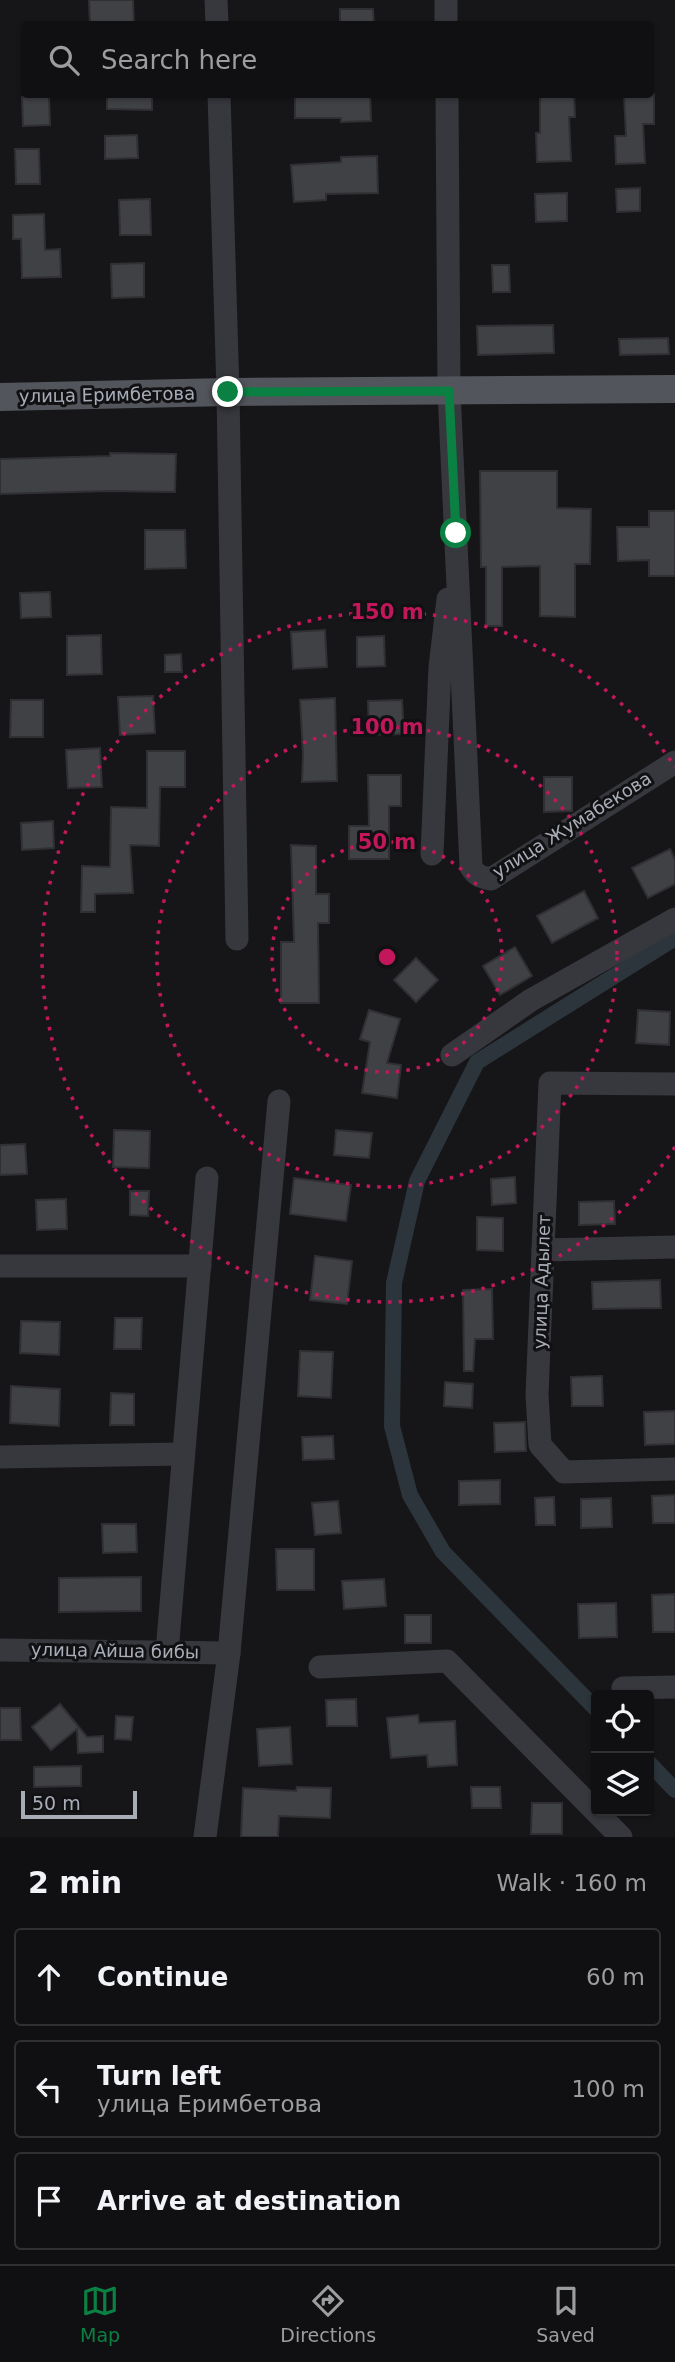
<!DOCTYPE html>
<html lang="en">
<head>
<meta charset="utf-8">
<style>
  :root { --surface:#101012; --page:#19191b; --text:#f1f3f6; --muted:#9c9d9f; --line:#303032; --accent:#0b8043 }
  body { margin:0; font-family:"DejaVu Sans",sans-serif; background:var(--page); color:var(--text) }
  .controls { position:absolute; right:21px; bottom:21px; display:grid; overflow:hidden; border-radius:7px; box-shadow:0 2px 5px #0004 }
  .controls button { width:63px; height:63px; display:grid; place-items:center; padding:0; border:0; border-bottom:2px solid var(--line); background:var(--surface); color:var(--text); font:35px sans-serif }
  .scale { position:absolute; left:21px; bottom:18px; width:116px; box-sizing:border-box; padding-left:7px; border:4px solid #a8adb8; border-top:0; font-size:19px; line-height:24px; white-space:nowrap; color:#a8adb8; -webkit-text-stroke:5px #111113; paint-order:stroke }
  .stop { position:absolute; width:21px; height:21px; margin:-16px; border:5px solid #0b8043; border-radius:50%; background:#fff }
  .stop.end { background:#0b8043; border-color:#fff; box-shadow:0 2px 7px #0008 }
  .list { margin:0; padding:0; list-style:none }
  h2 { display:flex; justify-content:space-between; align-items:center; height:91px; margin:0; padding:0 28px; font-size:30px }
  h2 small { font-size:23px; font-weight:400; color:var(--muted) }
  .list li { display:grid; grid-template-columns:46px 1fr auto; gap:21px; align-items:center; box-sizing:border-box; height:98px; margin:0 14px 14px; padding:0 14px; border:2px solid var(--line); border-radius:7px }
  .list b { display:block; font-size:26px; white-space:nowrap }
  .list p { margin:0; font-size:23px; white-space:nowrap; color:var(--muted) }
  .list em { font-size:23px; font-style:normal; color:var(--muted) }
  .icon { flex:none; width:38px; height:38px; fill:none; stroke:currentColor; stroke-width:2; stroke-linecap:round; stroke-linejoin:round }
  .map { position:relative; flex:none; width:675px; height:1837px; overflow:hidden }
  .search { position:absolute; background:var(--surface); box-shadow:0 2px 5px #0004; left:21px; right:21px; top:21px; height:77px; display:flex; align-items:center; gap:18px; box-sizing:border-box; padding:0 24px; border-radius:7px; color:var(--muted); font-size:26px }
  .sheet { height:427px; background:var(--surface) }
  nav { display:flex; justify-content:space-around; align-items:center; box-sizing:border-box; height:98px; border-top:2px solid var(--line); background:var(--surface); font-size:19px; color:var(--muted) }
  nav a { display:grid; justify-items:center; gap:4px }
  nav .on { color:var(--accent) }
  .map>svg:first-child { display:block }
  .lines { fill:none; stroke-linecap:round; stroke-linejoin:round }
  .canal { stroke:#2c353c; stroke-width:16 }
  .building { fill:#404145; stroke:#303034; stroke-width:2 }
  .minor { stroke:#37383d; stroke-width:23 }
  .major { stroke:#53555c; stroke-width:28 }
  .route { stroke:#0b8043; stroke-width:9 }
  .ring { fill:none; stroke:#c2185b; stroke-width:3.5; stroke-dasharray:3.5 7 }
  .labels { text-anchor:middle; stroke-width:6; stroke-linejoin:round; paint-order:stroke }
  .street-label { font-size:18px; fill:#a8adb8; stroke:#111113 }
  .centre { fill:#c2185b; stroke:#111113; stroke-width:3.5 }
  .ring-label { font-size:21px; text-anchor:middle; font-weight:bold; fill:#c2185b; stroke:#111113; stroke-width:6; stroke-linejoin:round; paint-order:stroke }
</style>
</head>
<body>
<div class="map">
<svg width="675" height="1837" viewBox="0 0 675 1837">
  <rect width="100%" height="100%" fill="#161618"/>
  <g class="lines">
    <g class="canal">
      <path d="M596 1709 443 1552 410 1495 392 1426 394 1283 417 1181 477 1062 675 938"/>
      <path d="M649 1763 675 1790"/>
    </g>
  </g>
  <g class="building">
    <path d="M89 0H133L134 24H90Z"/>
    <path d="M340 9H373L374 24H340Z"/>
    <path d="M107 94H152V110L107 109Z"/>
    <path d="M295 94H370L371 121 341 122V118H295Z"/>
    <path d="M540 94H574L575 117H569L571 161 537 162 536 133H540Z"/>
    <path d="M624 94H654V124H643L645 163 616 164 615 136H626Z"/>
    <path d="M22 97H49L50 125 23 126Z"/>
    <path d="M137 135 138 158 105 159V136Z"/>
    <path d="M15 149H39L40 184H16Z"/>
    <path d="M377 156 378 193 326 194V200L294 202 291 165 341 162V157Z"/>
    <path d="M640 188V211L617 212 616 189Z"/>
    <path d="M567 193V221L536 222 535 194Z"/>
    <path d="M150 199 151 235H120L119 200Z"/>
    <path d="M44 214 45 250 60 249 61 277 22 278 21 239H13V215Z"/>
    <path d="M144 263V297L112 298 111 264Z"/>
    <path d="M492 265H509L510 292H493Z"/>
    <path d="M553 325 554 353 478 355 477 326Z"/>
    <path d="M668 338 669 354 620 355 619 339Z"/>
    <path d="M110 453 176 454 175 492 109 491 0 494V459L110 456Z"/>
    <path d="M480 471H557V508L591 509 590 564H575V617L540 616V566L502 567V626H486V567H481Z"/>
    <path d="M649 511H675V576H649V560L618 561 617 527H649Z"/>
    <path d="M145 530H185L186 568 145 569Z"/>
    <path d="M50 592 51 617 21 618 20 593Z"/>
    <path d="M325 630 327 667 293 669 291 632Z"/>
    <path d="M101 635 102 674 67 675V636Z"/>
    <path d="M384 636 385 666 357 667V637Z"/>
    <path d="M181 654 182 672H165V655Z"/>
    <path d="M153 696 155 733 120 735 118 697Z"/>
    <path d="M335 698 337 781 302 782 303 754 300 700Z"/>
    <path d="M11 700H43V737H10Z"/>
    <path d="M402 700 404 734 369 735 368 701Z"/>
    <path d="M100 748 102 787 68 788 66 750Z"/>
    <path d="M147 751H185V787H160L159 846 130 845 133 893 95 894V912H81L82 866 110 867 111 807 147 808Z"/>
    <path d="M368 775H401V806H389V859H349V826H369Z"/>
    <path d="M544 777H572V811L544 812Z"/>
    <path d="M53 821 54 848 22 850 21 823Z"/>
    <path d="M291 845 316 846V894H329V923H318L319 1003H281V942H294Z"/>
    <path d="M670 849 675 860V884L648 898 632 868Z"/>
    <path d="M584 891 598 918 552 943 537 916Z"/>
    <path d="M515 947 532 976 500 995 483 966Z"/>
    <path d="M416 958 438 980 416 1002 394 980Z"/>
    <path d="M369 1010 400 1019 387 1063 401 1065 397 1098 362 1093 370 1042 360 1039Z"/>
    <path d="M638 1010 670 1012 669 1045 636 1043Z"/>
    <path d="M114 1130 150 1131 149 1168 113 1167Z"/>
    <path d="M336 1130 372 1133 369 1158 334 1155Z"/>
    <path d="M25 1144 27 1174 0 1175V1145Z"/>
    <path d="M515 1177 516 1203 492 1205 491 1179Z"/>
    <path d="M294 1178 351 1185 346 1221 290 1214Z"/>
    <path d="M130 1191H149L148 1216 130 1215Z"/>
    <path d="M66 1199 67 1229 37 1230 36 1200Z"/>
    <path d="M614 1201 615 1224 579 1225V1202Z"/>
    <path d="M477 1217 503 1218V1251L477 1250Z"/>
    <path d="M315 1256 352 1261 347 1304 310 1300Z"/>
    <path d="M660 1280 661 1308 593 1309 592 1282Z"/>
    <path d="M492 1289 493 1339H475L473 1371H464L463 1290Z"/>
    <path d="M115 1318H142L141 1349H114Z"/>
    <path d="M21 1321 60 1322 59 1355 20 1353Z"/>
    <path d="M300 1351 333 1352 331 1398 298 1396Z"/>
    <path d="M602 1376 603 1406H572L571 1377Z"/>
    <path d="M445 1382 473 1384 472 1408 444 1406Z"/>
    <path d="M11 1386 60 1389 59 1426 10 1423Z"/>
    <path d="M111 1393 134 1394V1425H110Z"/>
    <path d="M675 1411V1444L645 1445 644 1412Z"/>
    <path d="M525 1422 526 1451 495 1452 494 1423Z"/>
    <path d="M333 1436 334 1459 303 1460 302 1437Z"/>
    <path d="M500 1480V1504L459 1505V1481Z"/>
    <path d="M675 1495V1523H653L652 1496Z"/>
    <path d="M554 1497 555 1525H536L535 1498Z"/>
    <path d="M611 1498 612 1527 581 1528V1499Z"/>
    <path d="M338 1501 341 1533 315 1535 312 1503Z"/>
    <path d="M102 1524H136L137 1552 103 1553Z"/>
    <path d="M276 1549H314V1590H277Z"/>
    <path d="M141 1577V1611L59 1612V1578Z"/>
    <path d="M384 1579 386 1606 344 1609 342 1581Z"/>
    <path d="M675 1594V1632H653L652 1595Z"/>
    <path d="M616 1603 617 1637 579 1638 578 1604Z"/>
    <rect x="405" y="1615" width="26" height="28"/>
    <path d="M356 1699 357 1726H327L326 1700Z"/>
    <path d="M60 1704 87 1737 103 1736V1752L78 1753 77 1729 51 1750 32 1727Z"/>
    <path d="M0 1708H20L21 1740H0Z"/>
    <path d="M418 1715 419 1723 455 1721 457 1765 428 1767 427 1755 391 1758 387 1718Z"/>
    <path d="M116 1716 133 1717 131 1740 115 1739Z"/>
    <path d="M290 1727 292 1764 259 1766 257 1729Z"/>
    <path d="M81 1766V1786L34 1787V1767Z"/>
    <path d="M297 1787 331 1788 330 1818 279 1816 278 1837H241L243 1788 296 1791Z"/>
    <path d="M471 1787H500L501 1808H472Z"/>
    <path d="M532 1803H562V1834H531Z"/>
  </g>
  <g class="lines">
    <g class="minor">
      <path d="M216 0 217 24"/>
      <path d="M446 0V24"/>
      <path d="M219 94 228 392 237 939"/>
      <path d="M447 94 449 391 471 867C476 876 481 877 491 879L675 762"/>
      <path d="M432 854 440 667 448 599"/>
      <path d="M452 1055 531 1000 675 919"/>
      <path d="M675 1084 550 1083 537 1395 540 1445 564 1472 675 1469"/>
      <path d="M543 1250 675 1247"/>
      <path d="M0 1266H200"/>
      <path d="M0 1457 183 1454"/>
      <path d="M0 1650 229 1653"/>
      <path d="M167 1652 207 1178"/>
      <path d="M320 1667 447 1661 621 1837"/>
      <path d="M623 1688 675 1687"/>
      <path d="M205 1837 229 1653 279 1101"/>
    </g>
    <path class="major" d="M0 397 228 392 675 389"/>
  </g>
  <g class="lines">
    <path class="route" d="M228 392 449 391 456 533"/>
  </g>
  <g class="ring">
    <circle cx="387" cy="957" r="115"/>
    <circle cx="387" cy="957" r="230"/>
    <path d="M675 1147A345 345 0 1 1 675 767"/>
  </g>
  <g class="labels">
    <g class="street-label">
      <text transform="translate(107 395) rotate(-1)" y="6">улица Еримбетова</text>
      <text transform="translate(572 825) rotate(-32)" y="6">улица Жумабекова</text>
      <text transform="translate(542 1282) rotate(-88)" y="6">улица Адылет</text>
      <text transform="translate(115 1651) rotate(1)" y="6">улица Айша бибы</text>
    </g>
  </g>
  <circle cx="387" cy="957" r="10" class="centre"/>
  <g class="ring-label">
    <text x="387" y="619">150 m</text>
    <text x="387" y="734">100 m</text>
    <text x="387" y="849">50 m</text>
  </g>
</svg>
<div class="controls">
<button><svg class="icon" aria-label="locate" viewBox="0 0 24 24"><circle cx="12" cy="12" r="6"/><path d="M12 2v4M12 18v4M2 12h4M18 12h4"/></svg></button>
<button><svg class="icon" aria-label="layers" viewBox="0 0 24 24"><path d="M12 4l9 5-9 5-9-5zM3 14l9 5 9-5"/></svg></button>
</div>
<div class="scale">50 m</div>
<div class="stop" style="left:456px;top:533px"></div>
<div class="stop end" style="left:228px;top:392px"></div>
<div class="search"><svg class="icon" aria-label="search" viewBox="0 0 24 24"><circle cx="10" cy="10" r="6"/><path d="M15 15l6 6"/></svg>Search here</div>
</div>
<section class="sheet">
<h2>2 min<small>Walk · 160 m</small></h2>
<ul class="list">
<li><svg class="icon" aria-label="ahead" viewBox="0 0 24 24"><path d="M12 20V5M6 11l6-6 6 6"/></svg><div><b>Continue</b></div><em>60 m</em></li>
<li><svg class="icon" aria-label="left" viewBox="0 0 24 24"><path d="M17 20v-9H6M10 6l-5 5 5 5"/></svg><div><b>Turn left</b><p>улица Еримбетова</p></div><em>100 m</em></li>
<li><svg class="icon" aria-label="arrive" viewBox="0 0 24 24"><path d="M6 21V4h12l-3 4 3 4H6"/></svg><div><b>Arrive at destination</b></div></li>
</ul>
</section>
<nav>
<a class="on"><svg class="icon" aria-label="map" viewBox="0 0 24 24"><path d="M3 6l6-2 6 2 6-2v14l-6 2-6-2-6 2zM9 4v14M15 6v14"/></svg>Map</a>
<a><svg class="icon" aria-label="directions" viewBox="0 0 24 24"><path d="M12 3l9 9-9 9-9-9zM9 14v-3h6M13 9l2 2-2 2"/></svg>Directions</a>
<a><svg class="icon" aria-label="saved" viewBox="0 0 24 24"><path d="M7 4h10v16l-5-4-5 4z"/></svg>Saved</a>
</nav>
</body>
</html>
